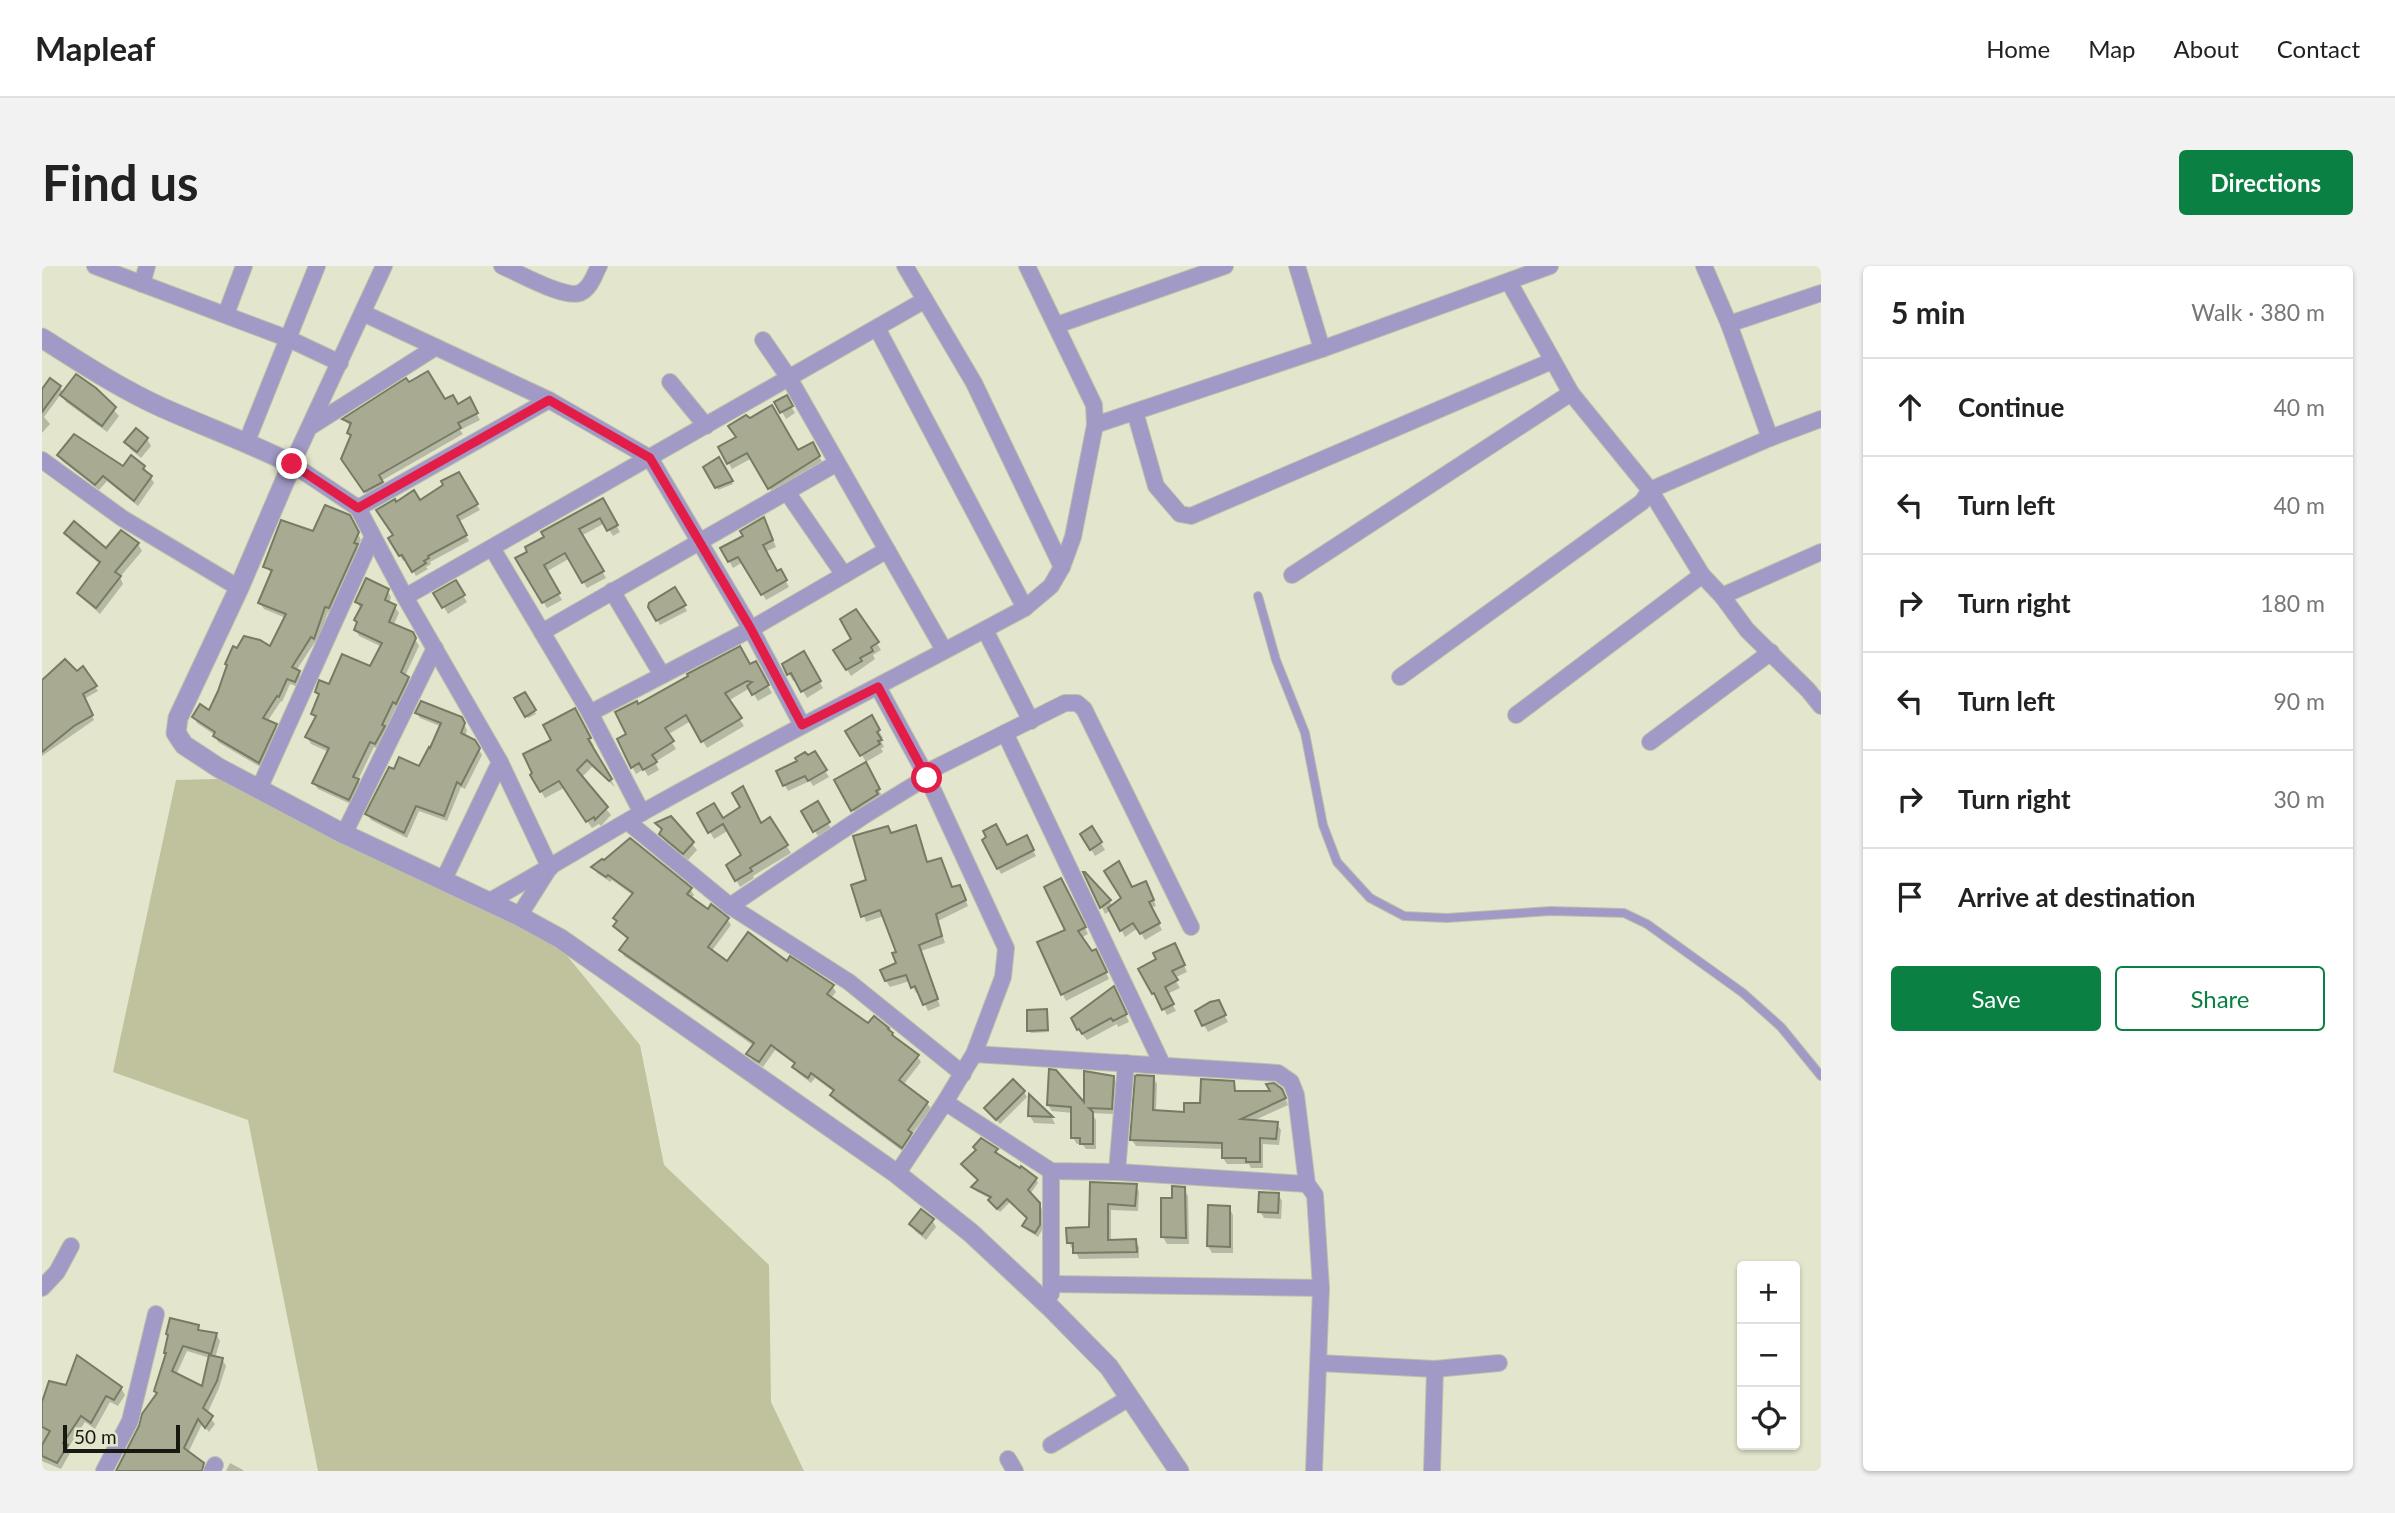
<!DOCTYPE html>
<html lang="en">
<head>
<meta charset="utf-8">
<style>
  :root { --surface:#fff; --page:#f2f2f2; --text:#222; --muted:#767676; --line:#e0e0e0; --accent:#0b8043 }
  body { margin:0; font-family:Lato,sans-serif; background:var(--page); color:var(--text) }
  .controls { position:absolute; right:21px; bottom:21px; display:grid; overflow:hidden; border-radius:7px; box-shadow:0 2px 5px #0004 }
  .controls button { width:63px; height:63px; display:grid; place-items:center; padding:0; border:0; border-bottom:2px solid var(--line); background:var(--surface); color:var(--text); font:35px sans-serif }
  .scale { position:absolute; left:21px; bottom:18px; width:117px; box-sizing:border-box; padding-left:7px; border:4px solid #181910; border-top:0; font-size:19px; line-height:24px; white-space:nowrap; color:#181910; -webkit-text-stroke:5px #e3e6cc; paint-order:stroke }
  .stop { position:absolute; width:21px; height:21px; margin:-16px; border:5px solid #e11d48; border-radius:50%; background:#fff }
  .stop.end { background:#e11d48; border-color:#fff; box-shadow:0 2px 7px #0008 }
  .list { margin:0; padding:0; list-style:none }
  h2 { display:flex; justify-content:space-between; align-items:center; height:91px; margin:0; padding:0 28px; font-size:30px }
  h2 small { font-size:23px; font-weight:400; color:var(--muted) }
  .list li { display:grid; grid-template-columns:46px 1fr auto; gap:21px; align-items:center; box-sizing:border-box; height:98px; padding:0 28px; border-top:2px solid var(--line) }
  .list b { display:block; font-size:26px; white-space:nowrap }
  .list em { font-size:23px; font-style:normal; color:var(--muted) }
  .actions { display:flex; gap:14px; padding:21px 28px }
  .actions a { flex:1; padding:16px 0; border:2px solid var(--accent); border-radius:7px; text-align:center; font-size:24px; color:var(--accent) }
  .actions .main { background:var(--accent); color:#fff }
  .icon { flex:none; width:38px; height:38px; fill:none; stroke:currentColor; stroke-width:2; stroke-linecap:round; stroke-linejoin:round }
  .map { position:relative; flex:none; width:1779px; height:1205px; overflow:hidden; border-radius:7px }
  header { display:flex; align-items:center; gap:42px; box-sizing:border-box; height:98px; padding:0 35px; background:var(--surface); border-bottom:2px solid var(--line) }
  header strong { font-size:33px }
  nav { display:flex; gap:38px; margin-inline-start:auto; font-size:24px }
  .intro { display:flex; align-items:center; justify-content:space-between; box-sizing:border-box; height:168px; padding:0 42px }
  h1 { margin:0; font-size:49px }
  .button { padding:18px 32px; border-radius:7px; background:var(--accent); color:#fff; font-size:24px; font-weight:700 }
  main { display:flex; gap:42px; padding:0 42px }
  aside { flex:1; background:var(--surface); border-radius:7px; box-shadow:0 2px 5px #0004 }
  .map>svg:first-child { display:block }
  .green { fill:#bfc29c }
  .shadow { fill:#0003; fill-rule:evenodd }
  .building { fill:#a8ab92; stroke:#787b63; stroke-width:2 }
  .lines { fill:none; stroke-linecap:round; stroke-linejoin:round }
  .service-casing { stroke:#bec1aa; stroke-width:10 }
  .minor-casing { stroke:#bec1aa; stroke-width:18 }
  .tertiary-casing { stroke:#bec1aa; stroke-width:21 }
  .service { stroke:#a199c6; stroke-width:8 }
  .minor { stroke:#a199c6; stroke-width:16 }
  .tertiary { stroke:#a199c6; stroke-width:19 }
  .route { stroke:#e11d48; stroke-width:9 }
</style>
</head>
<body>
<header>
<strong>Mapleaf</strong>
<nav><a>Home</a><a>Map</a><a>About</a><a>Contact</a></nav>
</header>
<div class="intro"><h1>Find us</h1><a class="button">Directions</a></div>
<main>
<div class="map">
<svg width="1779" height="1205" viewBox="0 0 1779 1205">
  <rect width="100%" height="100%" fill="#e3e6cc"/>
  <path class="green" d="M218 512 356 587 500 659 598 779 622 899 727 999 729 1136 762 1205H276L206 854 71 806 134 514Z"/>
  <g class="shadow">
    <path d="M18 121 21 127 53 123 77 150 65 166 24 136 19 128 2 151 8 158 0 167V124Z"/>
    <path d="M744 132 753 147 744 153 735 137Z"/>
    <path d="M427 134 438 154 418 164 421 168 339 215 343 222 327 231 305 200 309 161 302 154 402 136 415 140Z"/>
    <path d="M105 173 109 180 99 192 88 183 84 176Z"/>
    <path d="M770 179 781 197 731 228 710 192 690 203 678 182 756 187Z"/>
    <path d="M17 190 81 203 102 201 112 217 96 240 65 215 57 224 20 195Z"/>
    <path d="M677 194 691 218 676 224 663 202Z"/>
    <path d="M416 208 438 244 416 256 427 275 388 296 389 298 384 301 386 303 374 310 364 293 361 295 348 273 353 270V238L377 236Z"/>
    <path d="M560 234 578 266 571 270 563 257 539 270 564 312 545 322 528 292 504 306 520 334 505 342 476 293Z"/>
    <path d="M307 250 319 274 315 281 318 286 290 347 286 346 275 378 273 376 254 405 261 413 257 421 248 418 240 436 239 435 225 456 233 460 237 466 220 502 176 476 173 469 155 457 152 451 168 446 229 382 244 352 222 343 218 337 230 308 223 300 272 267Z"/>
    <path d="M725 259 734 281 723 286 735 307 738 305 747 321 724 334 701 296 691 302 680 283Z"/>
    <path d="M24 267 65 284 96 278 100 285 78 311 81 318 58 348 41 333 37 327 58 298 28 274Z"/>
    <path d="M413 316 425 336 406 348 394 327Z"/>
    <path d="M345 324 349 331 347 338 353 341 357 347 351 360 370 368 377 380 363 410 370 419 358 443 354 441 343 465 345 468 337 483 332 481 316 514 320 521 311 539 276 523 272 517 287 486 269 478 265 471 274 453 271 447 278 432 275 426 329 403 340 381 317 370 314 364 319 344 315 336Z"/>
    <path d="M632 324 645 345 618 359 608 341Z"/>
    <path d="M814 345 839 384 831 389 833 393 809 410 793 385 812 373Z"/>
    <path d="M761 387 781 422 765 432 754 413 751 415 742 399Z"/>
    <path d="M713 397 730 427 716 435 708 422 686 435 702 460 665 482 649 455 625 469 634 483 613 496 617 504 606 510 602 503 594 508 581 484 596 440Z"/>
    <path d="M0 415 53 421 56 425 42 433 52 454 0 490Z"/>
    <path d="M482 428 494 448 486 452 474 433Z"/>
    <path d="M532 444 552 480 549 481 573 521 550 501 539 512 569 549 559 560 557 558 550 562 522 522 503 532 490 510Z"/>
    <path d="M375 447 419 452 425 464 423 471 432 475 440 489 423 523 419 521 405 555 377 545 365 572 329 554 325 548 352 506 378 502 400 461 378 452Z"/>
    <path d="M829 452 841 472 838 473 842 481 839 482 841 486 824 496 806 466Z"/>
    <path d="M772 487 787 511 771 520 768 515 746 525 736 506Z"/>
    <path d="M823 499 840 530 836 532 838 535 814 549 795 514Z"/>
    <path d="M775 538 790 564 777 572 762 545Z"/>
    <path d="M657 547 681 554 719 559 728 553 749 587 711 610 712 612 698 621 686 599 701 589 687 564 672 573Z"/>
    <path d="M629 552 655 584 646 594 623 575 619 568 620 565 615 558Z"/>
    <path d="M873 562 886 598 910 623 921 628 926 640 896 655 903 677 879 685 898 740 886 745 877 725 874 727 868 715 848 721 844 715 856 698V687L842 650 824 656 812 620 826 615 849 569Z"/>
    <path d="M1050 562 1063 584 1053 590 1040 568Z"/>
    <path d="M984 572 994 590 959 608 942 575 965 582Z"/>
    <path d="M551 601 648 623 652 629 649 633 666 646 685 653 689 659 669 686 685 698 745 697 790 720 794 726 789 732 826 759 850 768 852 773 875 790 879 796 861 819 885 837 889 843 869 869 872 874 863 887 793 835 790 829 792 826 773 812 769 817 756 807 752 801 754 799 733 784 721 801 710 794 707 788 712 780 582 690 579 684 586 674 573 660 592 630 570 614 568 616 555 607Z"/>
    <path d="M1045 610 1071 640 1089 623H1107L1114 640 1109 642 1120 664 1103 674 1096 662 1083 671 1069 644 1063 648Z"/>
    <path d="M1025 624 1046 668 1039 672 1049 687 1057 692 1067 713 1024 735 997 677 1025 664Z"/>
    <path d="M1136 686 1145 706 1132 712 1138 722 1125 728 1134 745 1125 749 1122 743 1116 694Z"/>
    <path d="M1075 729 1087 756 1076 761 1075 758 1045 774 1036 763Z"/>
    <path d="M1180 744 1186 756 1166 766 1162 759Z"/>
    <path d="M1004 745 1007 766 989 767 987 764Z"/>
    <path d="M1071 811 1075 818 1072 848 1050 847 1054 854V883H1044L1040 878H1035L1031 872V847L1010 845 1006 839 1044 841Z"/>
    <path d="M1111 811 1115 818 1114 845 1144 848 1191 816 1195 827H1230L1243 831 1246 839 1211 855 1235 858 1239 864 1237 879 1221 878V902H1209L1207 898H1185L1181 892V883L1094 880 1090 874Z"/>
    <path d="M982 826 985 831 958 858 945 843Z"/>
    <path d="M989 832 1010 852 1013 858 992 857 988 850Z"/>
    <path d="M940 874 955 885 956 890 994 913 996 917 988 928 1000 943V964L996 971 985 964 982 960 986 954 968 936 958 946 950 938 949 933 934 925 932 921 937 915 924 902Z"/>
    <path d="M1050 918 1094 919 1097 926 1096 945 1069 944V976L1093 975 1097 981V992L1037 993 1033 983H1030L1027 976 1049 962Z"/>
    <path d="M1142 923 1146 930 1147 978H1125L1121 971 1132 934Z"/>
    <path d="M1236 928 1240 935 1239 953 1222 952 1218 945Z"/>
    <path d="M1187 942 1191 949V987H1170L1166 980Z"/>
    <path d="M890 954 894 961 884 974 873 965 869 958Z"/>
    <path d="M156 1061 159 1066 174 1068 178 1075 173 1092 180 1093 184 1100 177 1122 165 1148 173 1158 167 1166 160 1158 146 1187 161 1198 165 1205H77L116 1129 113 1125 126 1089ZM145 1085 168 1092 161 1123 134 1109Z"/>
    <path d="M25 1121 79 1122 83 1129 76 1140 68 1136 53 1163 43 1156 26 1182 28 1187 19 1203 0 1195V1132L3 1133Z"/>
    <path d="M188 1197 201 1204V1205H184Z"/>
  </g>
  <g class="building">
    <path d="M386 105 403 133 411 129 416 138 428 131 436 147 416 157 419 162 337 209 341 216 322 226 299 193 309 169 305 167 309 157 300 153 364 112 367 116Z"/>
    <path d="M34 108 54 122 74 141 60 160 18 129Z"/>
    <path d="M8 112 19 120 0 146V123Z"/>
    <path d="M745 129 751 140 738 147 732 136Z"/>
    <path d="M730 139 756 184 771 176 778 190 726 223 705 187 685 198 676 181 694 171 686 160 704 149 708 152Z"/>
    <path d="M94 162 106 172 95 186 82 176Z"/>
    <path d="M32 168 81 200 89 189 103 200 101 203 110 210 92 235 61 210 53 219 15 189Z"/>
    <path d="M677 191 691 215 673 222 661 201Z"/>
    <path d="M417 206 436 238 415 250 425 269 386 290 387 292 382 295 384 297 370 306 360 289 357 290 346 272 351 269 334 244 353 233 354 236 372 224 378 234 401 219 399 215Z"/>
    <path d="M561 232 576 259 565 265 558 252 537 263 562 305 540 317 523 287 502 299 518 327 500 337 473 292 485 286 483 281 502 271 499 266Z"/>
    <path d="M283 239 308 249 317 266 312 277 316 278 287 342 283 341 272 373 269 371 250 401 258 405 253 416 245 413 237 431 235 430 221 452 235 458 217 497 171 470 173 466 150 451 158 438 167 444 176 425 185 399 183 398 191 380 195 382 202 370 218 374 228 380 244 348 216 337 230 304 221 301 239 254 271 265Z"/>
    <path d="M722 251 731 274 721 279 735 305 739 303 745 314 719 329 696 291 686 296 678 282 701 270 698 265Z"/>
    <path d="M32 255 64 282 79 264 97 277 73 306 79 310 54 342 35 327 58 296 22 267Z"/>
    <path d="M324 312 347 323 343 334 354 339 347 356 371 366 374 372 359 406 367 411 354 438 351 436 340 459 343 460 333 478 328 476 311 511 317 513 307 534 270 517 287 482 263 471 274 450 269 448 277 428 273 426 277 414 287 418 300 388 328 400 340 377 312 364 315 356 312 354 320 339 313 336Z"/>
    <path d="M414 314 423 329 400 342 391 327Z"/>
    <path d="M633 321 644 339 614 355 606 341 607 337Z"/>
    <path d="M814 343 837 376 829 381 831 385 818 392 820 395 804 404 791 384 809 373 798 353Z"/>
    <path d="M698 380 708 398 714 395 727 419 710 429 705 420 710 416 705 415 683 427 700 452 659 476 644 449 623 462 632 475 610 489 615 496 601 504 597 497 589 502 575 473 584 468 573 446 595 435 596 438 646 410 645 408Z"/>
    <path d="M762 385 779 415 759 426 749 407 745 409 740 398Z"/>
    <path d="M23 393 35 405 41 400 55 420 41 428 51 449 32 460 0 486V414Z"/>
    <path d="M483 426 494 444 483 451 472 432Z"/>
    <path d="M379 435 420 451 423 457 419 467 433 474 438 482 419 519 415 516 402 550 374 540 362 567 323 548 347 501 352 503 357 491 377 500 387 481 388 482 399 457 373 447Z"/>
    <path d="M533 442 549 472 546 473 570 513 567 515 545 494 535 504 566 541 553 554 552 551 544 556 517 515 498 526 488 509 490 507 481 488 509 474 501 459Z"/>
    <path d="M830 449 838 464 835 466 840 474 836 475 838 478 818 490 803 465Z"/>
    <path d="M773 485 785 504 766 515 763 510 741 520 734 505 755 495 753 492 763 486 766 489Z"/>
    <path d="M824 496 838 523 834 525 836 528 809 545 792 514Z"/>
    <path d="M701 520 719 557 728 551 746 579 708 602 710 605 693 615 684 599 699 589 681 558 666 567 655 547 672 537 681 552 698 541 690 527Z"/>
    <path d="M776 535 788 556 771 566 759 545Z"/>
    <path d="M629 550 652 576 641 588 617 568 620 563 613 557Z"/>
    <path d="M954 558 965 579 985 569 992 584 955 603 940 574 944 571 941 565Z"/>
    <path d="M874 559 885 596 899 592 910 621 918 619 924 634 894 648 900 670 877 679 896 733 881 739 873 720 869 722 864 709 843 715 838 704 854 697 850 687 854 686 838 644 819 651 809 619 824 614 811 570 846 560 849 567Z"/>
    <path d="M1050 560 1060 576 1048 584 1038 568Z"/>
    <path d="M588 572 650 622 645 628 666 643 669 638 687 652 666 681 685 695 706 666 745 695 748 690 792 719 785 728 826 757 832 750 847 762 846 763 851 767 850 769 877 789 857 814 886 836 866 864 870 867 860 882 788 829 792 824 769 807 766 812 750 801 753 797 729 779 717 796 704 788 712 777 577 684 586 672 571 660 575 655 571 652 591 627 566 609 564 611 549 601 560 593 562 594Z"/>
    <path d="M1077 595 1090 621 1104 615 1112 634 1107 636 1118 657 1098 668 1091 657 1078 665 1066 642 1079 632 1062 605Z"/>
    <path d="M1041 606H1043L1069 634 1058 642Z"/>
    <path d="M1019 612 1044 661 1036 665 1050 685 1054 683 1065 706 1019 729 995 676 1023 664 1002 621Z"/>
    <path d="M1133 677 1143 699 1130 705 1136 714 1123 721 1132 738 1120 744 1112 727 1110 728 1096 703 1114 693 1111 687Z"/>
    <path d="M1072 720 1085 748 1071 755 1069 752 1040 768 1037 763 1035 764 1029 752Z"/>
    <path d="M1177 734 1184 749 1160 760 1153 745 1168 736Z"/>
    <path d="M1005 743 1006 764 985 765V744Z"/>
    <path d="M1007 803 1014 804 1042 836V805L1072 810 1070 843 1047 842 1051 846V878H1038V872H1029V841L1005 839Z"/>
    <path d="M1095 809 1112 810 1111 844 1142 846V837H1158L1159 813 1192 815 1193 825H1228L1224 818 1232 817 1240 823 1244 832 1199 853 1236 856 1234 873 1218 872V896H1204V892H1180V877L1088 874 1093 810Z"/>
    <path d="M971 813 983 825 954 854 942 842Z"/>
    <path d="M987 828 1011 851 986 850Z"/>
    <path d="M939 872 956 883 953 886 978 902 979 900 995 912 986 924 998 937V959L993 967 980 960 985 952 965 933 955 943 946 934 949 931 929 921 936 914 919 898 934 884 931 881Z"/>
    <path d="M1048 916 1095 918 1093 940 1066 938V974L1094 973 1095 986 1031 987V977H1025L1024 962 1047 961Z"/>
    <path d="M1130 920 1143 921 1144 972 1119 971V932H1130Z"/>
    <path d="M1217 926 1237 927 1236 947 1216 946Z"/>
    <path d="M1166 939 1188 940V981L1165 980Z"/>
    <path d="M879 943 892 953 880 968 867 958Z"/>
    <path d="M128 1052 157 1059 156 1064 175 1067 169 1088 141 1080 130 1105 160 1120 167 1089 181 1092 175 1115 161 1142 171 1150 163 1162 156 1153 142 1182 162 1197 160 1205H74L97 1160 100 1148 115 1127 112 1125 124 1087H122L126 1069 124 1068Z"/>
    <path d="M35 1089 80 1121 72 1134 64 1130 49 1157 39 1150 21 1177 26 1179 15 1197 0 1190V1179L8 1165 0 1161V1136L7 1115 24 1119Z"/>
  </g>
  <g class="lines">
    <g class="service-casing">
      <path id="service" d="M1216 330 1234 394 1263 467 1281 559 1295 596 1328 632 1362 650 1405 652 1509 645 1582 647 1605 658 1701 727 1739 761 1779 810"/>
    </g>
    <g class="minor-casing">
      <g id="minor">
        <path d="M53 0 247 73 298 97"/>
        <path d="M342 0 250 198 316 242 363 331 458 496 508 602"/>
        <path d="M460 0C477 7 522 33 538 27 549 22 552 9 557 0"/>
        <path d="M863 0 932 117 1020 301"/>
        <path d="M1255 0 1280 83"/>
        <path d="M1662 0 1687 58 1728 172"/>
        <path d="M1467 16 1529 127 1608 224 1660 309 1680 330 1705 364 1766 424 1779 440"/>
        <path d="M100 18 105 0"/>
        <path d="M321 47 507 134 608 192 709 363 760 459"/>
        <path d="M184 48 202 0"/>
        <path d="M1687 58 1779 27"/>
        <path d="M1015 59 1183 0"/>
        <path d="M835 62 983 342"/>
        <path d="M721 74 747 112 902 384"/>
        <path d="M628 116 664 160"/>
        <path d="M1093 146 1114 220 1138 248 1149 250 1510 95"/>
        <path d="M1053 159 1280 83 1508 0"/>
        <path d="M268 161 394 81"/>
        <path d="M205 175 275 0"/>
        <path d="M0 194 80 252 197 322"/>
        <path d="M745 226 802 309"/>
        <path d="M316 242 507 134"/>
        <path d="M450 282 548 447 600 547"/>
        <path d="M1250 309 1529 127"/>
        <path d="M570 325 620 409"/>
        <path d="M1680 330 1779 286"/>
        <path d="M363 331 883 34"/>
        <path d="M943 364 989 455"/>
        <path d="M500 366 795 197"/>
        <path d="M1358 411 1600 236 1608 224 1728 172 1779 153"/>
        <path d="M836 421 885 511 964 682 961 711 932 788 903 836 855 908"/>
        <path d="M548 447 709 363 845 284"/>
        <path d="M1474 449 1660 309"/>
        <path d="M963 467 1121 800"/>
        <path d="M1608 476 1729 386"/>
        <path d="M881 508 1023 437H1035L1042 443 1149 661"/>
        <path d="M217 523 330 272"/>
        <path d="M586 556 688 640 807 716 921 808"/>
        <path d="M302 568 393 382"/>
        <path d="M401 615 458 496"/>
        <path d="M446 636C499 607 550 575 603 545 728 475 857 410 983 342L1009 320 1020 301 1031 271 1053 159 1052 139 985 0"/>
        <path d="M688 640 823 549 885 511"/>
        <path d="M477 650 506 604"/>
        <path d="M932 788 1236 807 1249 816 1254 829 1265 918 1273 929 1279 1022 1272 1205"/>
        <path d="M903 836 1009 905 1075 906 1265 918"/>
        <path d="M1009 905V1028"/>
        <path d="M1075 906 1084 797"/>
        <path d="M1010 1018 1279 1022"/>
        <path d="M0 1022 15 1006 29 980"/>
        <path d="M1277 1097 1393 1103 1457 1097"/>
        <path d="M1009 1179 1087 1132"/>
        <path d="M966 1193 973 1205"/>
        <path d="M62 1205 88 1155 114 1048"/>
        <path d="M170 1205 173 1199"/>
        <path d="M1390 1205 1393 1103"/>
      </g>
    </g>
    <g class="tertiary-casing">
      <path id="tertiary" d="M0 72C39 97 79 123 121 142 164 161 208 177 250 198L197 322 136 452 134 467 142 479 177 502 302 568 477 650 519 673 855 908 929 967 1008 1041 1067 1101 1137 1205"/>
    </g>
    <use href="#service" class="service"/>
    <use href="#minor" class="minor"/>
    <use href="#tertiary" class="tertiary"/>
  </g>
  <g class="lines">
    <path class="route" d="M250 198 316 242 507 134 608 192 709 363 760 459 836 421 885 512"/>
  </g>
</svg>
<div class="controls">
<button>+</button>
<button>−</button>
<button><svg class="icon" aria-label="locate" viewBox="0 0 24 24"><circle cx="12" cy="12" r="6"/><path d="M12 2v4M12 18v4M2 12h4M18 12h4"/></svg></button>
</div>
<div class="scale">50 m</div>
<div class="stop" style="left:885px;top:512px"></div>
<div class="stop end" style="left:250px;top:198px"></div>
</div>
<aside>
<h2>5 min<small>Walk · 380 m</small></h2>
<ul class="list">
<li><svg class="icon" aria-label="ahead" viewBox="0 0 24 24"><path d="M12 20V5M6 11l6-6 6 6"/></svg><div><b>Continue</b></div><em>40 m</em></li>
<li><svg class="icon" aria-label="left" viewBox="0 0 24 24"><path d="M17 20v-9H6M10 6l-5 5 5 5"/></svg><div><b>Turn left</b></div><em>40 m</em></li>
<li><svg class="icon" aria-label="right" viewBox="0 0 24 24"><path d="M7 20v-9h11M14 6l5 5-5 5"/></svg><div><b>Turn right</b></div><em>180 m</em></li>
<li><svg class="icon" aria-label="left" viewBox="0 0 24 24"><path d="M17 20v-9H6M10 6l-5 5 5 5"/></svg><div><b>Turn left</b></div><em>90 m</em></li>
<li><svg class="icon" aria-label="right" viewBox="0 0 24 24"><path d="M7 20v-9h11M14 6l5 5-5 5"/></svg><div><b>Turn right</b></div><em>30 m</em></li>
<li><svg class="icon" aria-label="arrive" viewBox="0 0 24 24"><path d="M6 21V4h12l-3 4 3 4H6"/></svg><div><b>Arrive at destination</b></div></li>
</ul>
<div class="actions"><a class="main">Save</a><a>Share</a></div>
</aside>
</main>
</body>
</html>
